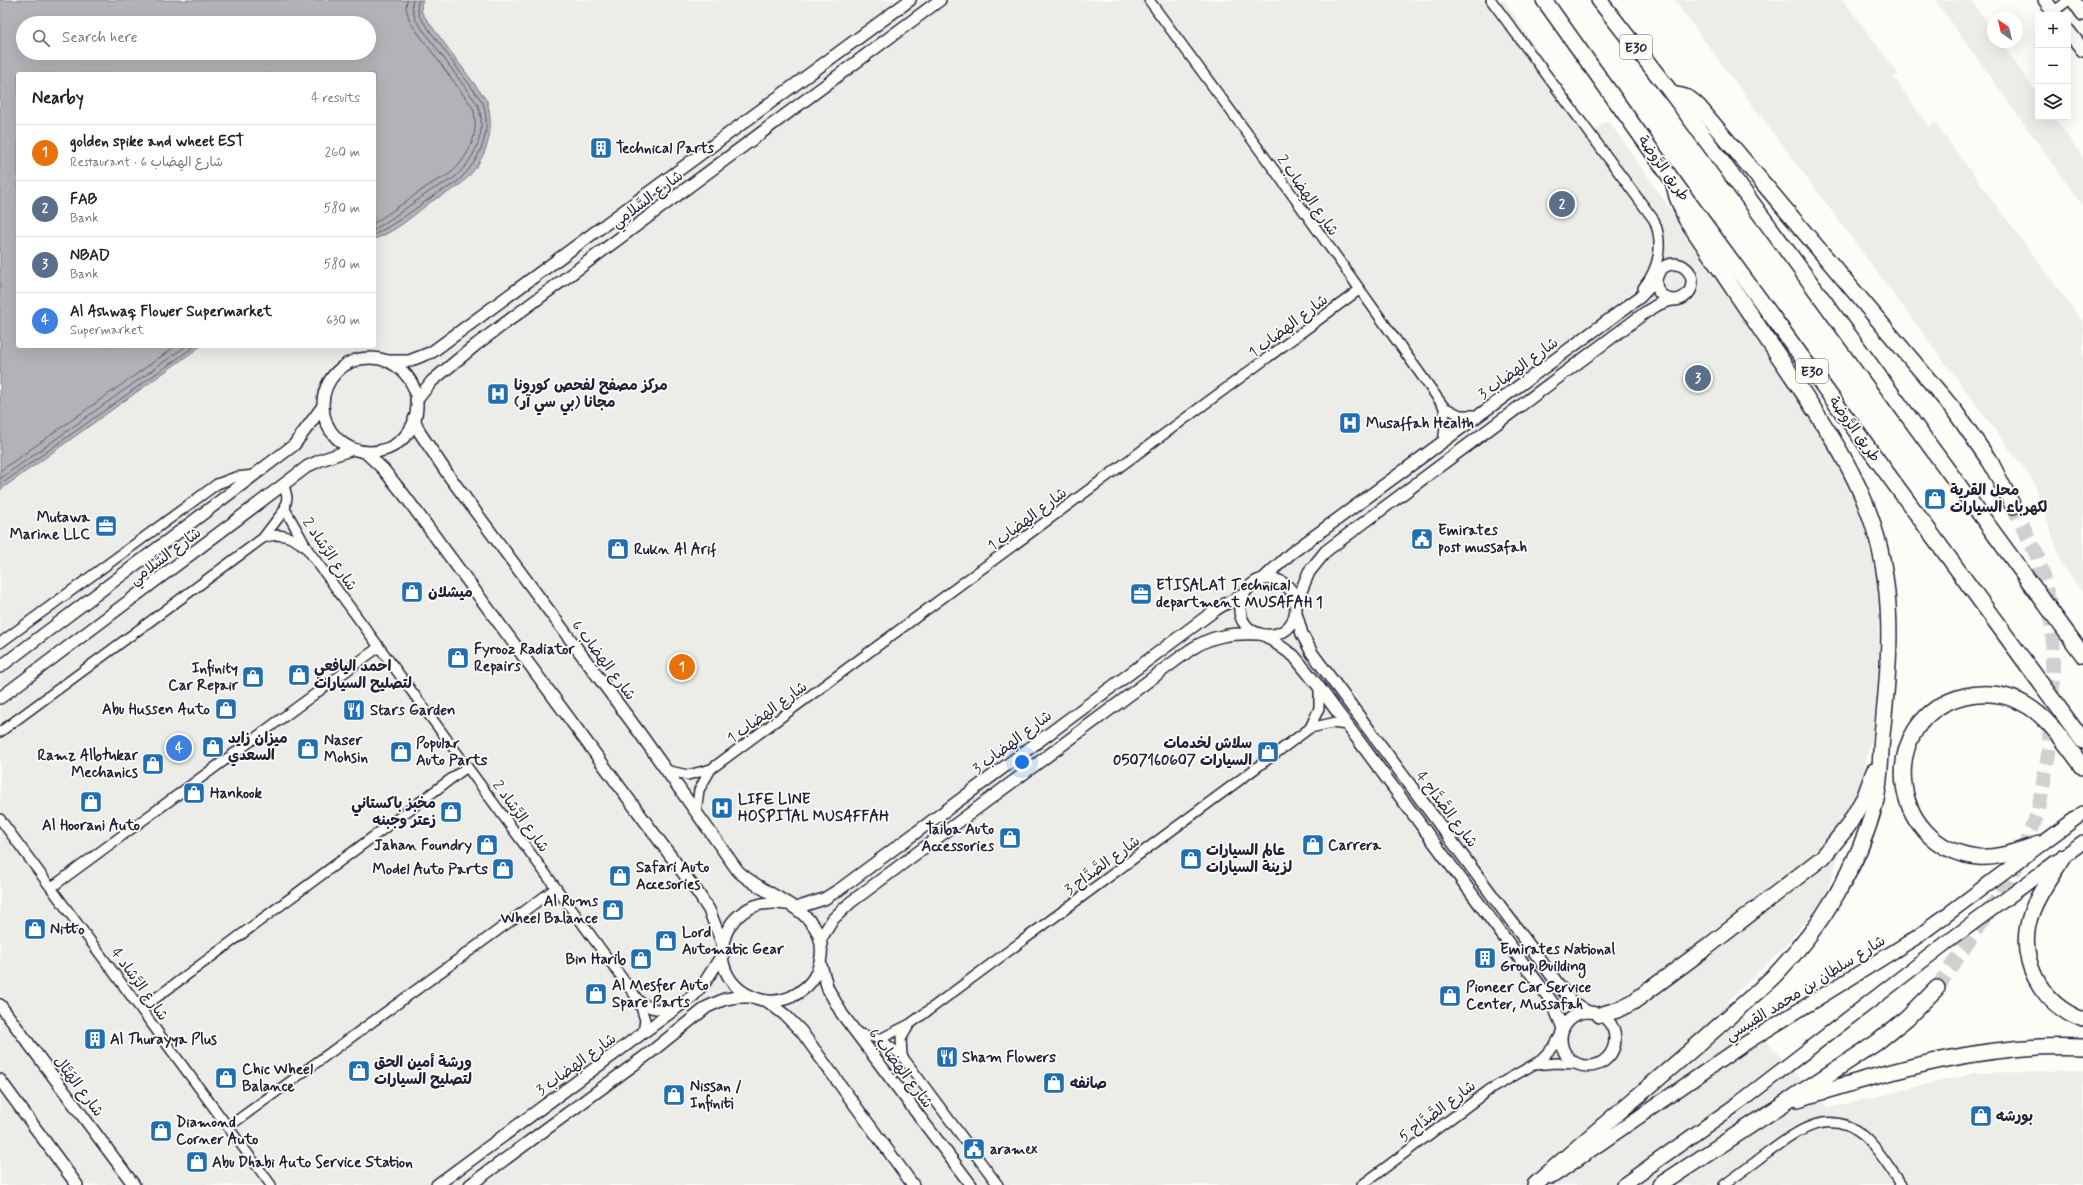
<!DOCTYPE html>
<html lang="en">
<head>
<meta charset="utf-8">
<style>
  :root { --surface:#fff; --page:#f2f2f2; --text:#202124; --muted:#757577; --line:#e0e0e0; --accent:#0f766e }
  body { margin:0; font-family:Mynerve,"Playpen Sans Arabic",sans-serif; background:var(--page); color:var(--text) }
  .controls { position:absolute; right:12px; top:12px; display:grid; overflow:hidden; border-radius:4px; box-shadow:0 4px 16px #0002 }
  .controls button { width:36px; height:36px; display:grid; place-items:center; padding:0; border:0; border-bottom:1px solid var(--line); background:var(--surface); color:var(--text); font:20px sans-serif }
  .compass { position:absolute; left:1987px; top:12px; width:36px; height:36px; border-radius:50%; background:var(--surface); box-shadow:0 4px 16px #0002; rotate:326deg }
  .you { position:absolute; left:1022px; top:762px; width:14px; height:14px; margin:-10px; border:3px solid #fff; border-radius:50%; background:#1a73e8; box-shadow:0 0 0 6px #1a73e833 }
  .badge { display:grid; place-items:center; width:26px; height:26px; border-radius:50%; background:var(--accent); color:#fff; font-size:13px; font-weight:700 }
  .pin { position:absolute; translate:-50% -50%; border:2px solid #fff; box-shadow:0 1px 4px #0006 }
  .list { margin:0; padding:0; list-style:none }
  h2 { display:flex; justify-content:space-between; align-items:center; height:52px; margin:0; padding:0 16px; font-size:17px }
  h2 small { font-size:13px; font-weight:400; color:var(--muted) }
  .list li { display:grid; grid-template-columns:26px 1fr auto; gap:12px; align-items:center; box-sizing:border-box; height:56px; padding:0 16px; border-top:1px solid var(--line) }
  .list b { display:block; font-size:15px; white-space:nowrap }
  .list p { margin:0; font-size:13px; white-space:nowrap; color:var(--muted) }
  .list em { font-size:13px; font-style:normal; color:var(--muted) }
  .icon { flex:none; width:22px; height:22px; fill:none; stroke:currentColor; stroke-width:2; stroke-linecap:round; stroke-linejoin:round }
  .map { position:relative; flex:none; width:2083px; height:1185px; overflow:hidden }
  .search { position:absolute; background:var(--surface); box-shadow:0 4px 16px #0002; left:16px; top:16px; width:360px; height:44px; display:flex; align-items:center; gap:10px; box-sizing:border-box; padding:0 14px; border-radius:22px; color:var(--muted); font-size:15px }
  .panel { position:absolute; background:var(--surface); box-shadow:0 4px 16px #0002; left:16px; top:72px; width:360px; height:276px; border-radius:4px }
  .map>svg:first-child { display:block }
  .built { fill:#ecece9 }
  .water { fill:#b2b2b7; stroke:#787885; fill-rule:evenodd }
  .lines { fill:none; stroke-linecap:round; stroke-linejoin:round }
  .shore { stroke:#5c5c6d; stroke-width:1 }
  .trunk-tunnel { stroke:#d1d0d1; stroke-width:15; stroke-dasharray:15 8; stroke-linecap:butt }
  .minor-casing { stroke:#22223b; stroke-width:12 }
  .tertiary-casing { stroke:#22223b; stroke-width:14 }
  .secondary-casing { stroke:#22223b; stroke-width:16 }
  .trunk-casing { stroke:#22223b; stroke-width:18 }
  .minor { stroke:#fdfcf7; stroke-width:9 }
  .tertiary { stroke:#fdfcf7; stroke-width:11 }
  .secondary { stroke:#fdfcf7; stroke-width:13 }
  .trunk { stroke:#fdfcf7; stroke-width:15 }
  .labels { text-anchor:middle; stroke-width:3.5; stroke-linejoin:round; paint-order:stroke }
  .shield { fill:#fdfcf7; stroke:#646373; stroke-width:1 }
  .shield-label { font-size:14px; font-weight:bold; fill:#22223b }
  .poi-label { font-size:15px; font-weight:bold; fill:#22223b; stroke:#fdfcf7; text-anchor:start }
  .street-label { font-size:15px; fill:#22223b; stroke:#fdfcf7 }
</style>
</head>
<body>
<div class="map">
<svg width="2083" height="1185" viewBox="0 0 2083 1185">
  <rect width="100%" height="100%" fill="#fdfcf7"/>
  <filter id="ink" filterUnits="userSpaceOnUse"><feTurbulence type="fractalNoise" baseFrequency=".025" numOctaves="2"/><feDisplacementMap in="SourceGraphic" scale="8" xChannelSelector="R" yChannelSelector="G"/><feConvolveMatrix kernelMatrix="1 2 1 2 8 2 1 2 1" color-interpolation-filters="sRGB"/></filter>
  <g filter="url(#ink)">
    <g class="built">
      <path d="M423 0H1504L1591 132 1608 120 1752 326 1836 456 1860 508 1877 581 1879 655 1873 732 1861 784 1825 898 1778 954 1728 1001 1828 1108 1975 1073 2083 1070V1185H0V490L202 346H374V239L409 219 437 197 461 184 487 101 422 13 421 5Z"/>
      <path d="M1674 0H1843L1899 75 1894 78 1929 127 1935 123 2083 322V594L2062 564 2034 482Z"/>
      <path d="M1935 0H1971L1974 4 1993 31V42H2001L2038 95V117H2054L2083 158V206Z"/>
    </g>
    <path class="water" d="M0 0H423L421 5 422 13 487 101C496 132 486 161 462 183 452 192 438 196 428 204 413 216 392 234 374 239V74H18V346H201L0 490ZM23 23H369V53H23Z"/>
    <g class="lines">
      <g class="shore">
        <path d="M374 223C393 211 410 198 428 186 435 180 445 178 452 172 470 155 480 132 473 108L410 22 406 8 407 0"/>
        <path d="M374 230C395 217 412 203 432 190 439 185 450 182 456 176 476 157 487 132 478 105L415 19 412 6 413 0"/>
        <path d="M374 235C395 224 414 210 433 196 441 190 452 187 459 180 481 159 492 132 483 103L419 16 417 5 419 0"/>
        <path d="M0 471 176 346"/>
        <path d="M0 479 186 346"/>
        <path d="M0 485 195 346"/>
      </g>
      <path class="trunk-tunnel" d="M1937 988 2008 882 2020 859 2038 812 2048 758 2052 708 2053 637 2050 605 2037 555 2013 506"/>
      <g class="minor-casing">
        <g id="minor">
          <path d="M1149 0 1278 175 1444 407 1460 415H1478"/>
          <path d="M1491 0 1654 220C1664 244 1659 268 1643 288"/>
          <path d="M2053 12 2069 0"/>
          <path d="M1443 442 1445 428 1444 407"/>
          <path d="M284 485 287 497 285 509 308 550 639 1001 645 1020 643 1033"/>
          <path d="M263 538C279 532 291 536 304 546"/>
          <path d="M0 643 217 484 236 477 255 475"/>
          <path d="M1310 728 1319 708V687"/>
          <path d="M0 732 263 538 285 509"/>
          <path d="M665 770 688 775 711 769 1359 290"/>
          <path d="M696 813 699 790 711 769"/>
          <path d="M0 819 271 1185"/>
          <path d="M52 887 379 647"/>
          <path d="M639 1001 651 1008 671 1012"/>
          <path d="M141 1009 467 767"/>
          <path d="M857 1033 880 1039 902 1056 998 1185"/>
          <path d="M880 1039 910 1024 1310 728 1332 723 1347 725"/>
          <path d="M902 1056 901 1039 908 1027"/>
          <path d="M1535 1065 1555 1063 1578 1064"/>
          <path d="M228 1127 556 888"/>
          <path d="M1362 1185 1489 1090 1538 1062 1554 1046 1561 1034"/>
          <path d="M1724 1185C1739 1174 1754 1163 1769 1152 1799 1130 1829 1107 1864 1136 1879 1149 1890 1169 1902 1185"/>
        </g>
      </g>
      <g class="tertiary-casing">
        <g id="tertiary">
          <circle cx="1674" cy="282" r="18"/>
          <circle cx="370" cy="405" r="47"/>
          <path d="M386 361H409L432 352 910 0"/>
          <path d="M416 401 432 381 477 344 940 0"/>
          <path d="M414 419 420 433 449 476 639 732 738 871C763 895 811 906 820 939 824 955 819 975 807 986 795 997 779 1004 762 1000 697 984 716 892 786 904"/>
          <path d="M365 452 383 469 405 496 698 893 709 910 723 945"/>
          <path d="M1262 580 1290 554 1640 297 1656 280"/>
          <path d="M1296 603 1309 572 1326 551 1646 312 1659 304 1671 300"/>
          <path d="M1296 613 1302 634 1312 653 1564 992 1572 1002 1588 1012"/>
          <path d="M1266 636 1294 656 1319 687 1552 1002 1563 1028"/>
          <path d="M0 667 294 445 323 406"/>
          <path d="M0 698 308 466 321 460 353 449"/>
          <path d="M796 908 824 899 840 889 1214 611C1223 604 1235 600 1243 594 1247 590 1249 586 1254 583 1264 576 1279 578 1288 587 1294 593 1296 601 1296 609 1293 651 1225 640 1243 594"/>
          <path d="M820 940 833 919 851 902 1190 650C1212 635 1232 633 1258 634"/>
          <path d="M820 962 828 989 842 1014 971 1185"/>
          <path d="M767 1001 785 1015 801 1031 913 1185"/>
          <path d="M0 1005 134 1185"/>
          <circle cx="1588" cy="1039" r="27"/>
          <path d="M0 1080 77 1185"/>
          <path d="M437 1185 694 995 705 982 722 955"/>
          <path d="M470 1185 651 1052 707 1007 725 999 738 997H752"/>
        </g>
      </g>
      <g class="secondary-casing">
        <g id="secondary">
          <path d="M2045 0 2056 15"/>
          <path d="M2073 0 2083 14"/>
          <path d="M2068 31 2083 50"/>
          <path d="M1552 1177 1746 1043 1917 937 2083 813"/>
          <path d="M1623 1185 1740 1102 1946 943 2083 842"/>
        </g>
      </g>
      <g class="trunk-casing">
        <g id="trunk">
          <path d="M1544 0 1673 181 2083 741"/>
          <path d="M1599 0 1673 95 2083 655"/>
          <path d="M1673 95C1685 95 1691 99 1699 107L1954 410 1991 463 2013 506"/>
          <path d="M2039 844C2019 850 1999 859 1978 857 1888 848 1874 718 1965 696 1985 691 2008 694 2026 705 2049 718 2067 746 2083 767"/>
          <path d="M2064 856C2053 874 2038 893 2031 914 2016 958 2040 1004 2083 1020"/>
          <path d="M1600 1015 1617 1010 1633 1002 1706 948 1823 857 1848 826 1865 796 1874 771"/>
          <path d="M1798 1099C1890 1071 1986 1042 2083 1047"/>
          <path d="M1535 1185C1600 1126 1669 1072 1733 1013 1748 1000 1763 987 1776 974 1821 927 1859 866 1875 804 1881 781 1880 758 1882 735 1889 670 1895 602 1877 538 1860 474 1820 418 1784 364 1751 316 1719 267 1686 219L1677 197 1673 181"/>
          <path d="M1660 1185 1876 1043 1907 1018 1937 988"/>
        </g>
      </g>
      <use href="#minor" class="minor"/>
      <use href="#tertiary" class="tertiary"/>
      <use href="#secondary" class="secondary"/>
      <use href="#trunk" class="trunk"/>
    </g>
  </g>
  <defs>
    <g id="building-square" transform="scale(1.15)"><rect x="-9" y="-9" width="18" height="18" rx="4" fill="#1f6fb2" stroke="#fdfcf7"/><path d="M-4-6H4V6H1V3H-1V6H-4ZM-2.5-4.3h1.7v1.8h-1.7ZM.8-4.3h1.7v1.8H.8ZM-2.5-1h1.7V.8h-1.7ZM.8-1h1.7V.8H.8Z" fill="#fff"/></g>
    <g id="hospital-square" transform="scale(1.15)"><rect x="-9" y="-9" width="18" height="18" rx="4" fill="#1f6fb2" stroke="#fdfcf7"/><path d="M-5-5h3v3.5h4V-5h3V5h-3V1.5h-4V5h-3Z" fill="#fff"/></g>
    <g id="shop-square" transform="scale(1.15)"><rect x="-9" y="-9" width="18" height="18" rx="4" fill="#1f6fb2" stroke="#fdfcf7"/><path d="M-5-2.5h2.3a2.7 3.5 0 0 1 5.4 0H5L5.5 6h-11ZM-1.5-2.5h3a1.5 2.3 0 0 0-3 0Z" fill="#fff"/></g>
    <g id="office-square" transform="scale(1.15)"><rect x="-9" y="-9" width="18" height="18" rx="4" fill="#1f6fb2" stroke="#fdfcf7"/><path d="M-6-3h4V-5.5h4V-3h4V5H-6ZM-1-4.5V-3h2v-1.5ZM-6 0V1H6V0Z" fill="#fff"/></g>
    <g id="civic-square" transform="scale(1.15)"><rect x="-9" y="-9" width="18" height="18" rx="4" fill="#1f6fb2" stroke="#fdfcf7"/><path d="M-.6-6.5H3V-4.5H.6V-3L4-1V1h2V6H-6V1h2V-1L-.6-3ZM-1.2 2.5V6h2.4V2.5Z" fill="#fff"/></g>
    <g id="restaurant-square" transform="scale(1.15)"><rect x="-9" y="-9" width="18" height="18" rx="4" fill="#1f6fb2" stroke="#fdfcf7"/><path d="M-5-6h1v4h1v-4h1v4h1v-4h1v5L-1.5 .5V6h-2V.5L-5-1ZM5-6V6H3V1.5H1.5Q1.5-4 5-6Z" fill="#fff"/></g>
  </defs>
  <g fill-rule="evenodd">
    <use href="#building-square" x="601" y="148"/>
    <use href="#hospital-square" x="498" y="394"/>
    <use href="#hospital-square" x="1350" y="423"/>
    <use href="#shop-square" x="1935" y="499"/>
    <use href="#office-square" x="106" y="526"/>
    <use href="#civic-square" x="1422" y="539"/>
    <use href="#shop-square" x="618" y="549"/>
    <use href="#shop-square" x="412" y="592"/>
    <use href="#office-square" x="1141" y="594"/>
    <use href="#shop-square" x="458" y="658"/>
    <use href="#shop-square" x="299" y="675"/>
    <use href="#shop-square" x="253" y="677"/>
    <use href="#shop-square" x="226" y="709"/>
    <use href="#restaurant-square" x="354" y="710"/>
    <use href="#shop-square" x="213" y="747"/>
    <use href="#shop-square" x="308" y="749"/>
    <use href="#shop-square" x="401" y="752"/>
    <use href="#shop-square" x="1268" y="752"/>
    <use href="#shop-square" x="153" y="764"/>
    <use href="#shop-square" x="194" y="793"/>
    <use href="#shop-square" x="91" y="802"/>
    <use href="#hospital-square" x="722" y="808"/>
    <use href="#shop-square" x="451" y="812"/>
    <use href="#shop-square" x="1010" y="838"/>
    <use href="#shop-square" x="487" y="845"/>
    <use href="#shop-square" x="1313" y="845"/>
    <use href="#shop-square" x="1191" y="859"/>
    <use href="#shop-square" x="503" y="869"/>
    <use href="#shop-square" x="620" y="876"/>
    <use href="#shop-square" x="613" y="910"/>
    <use href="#shop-square" x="35" y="929"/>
    <use href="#shop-square" x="666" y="941"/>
    <use href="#building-square" x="1485" y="958"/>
    <use href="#shop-square" x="641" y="959"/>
    <use href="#shop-square" x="596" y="994"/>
    <use href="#shop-square" x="1450" y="996"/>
    <use href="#building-square" x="95" y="1039"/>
    <use href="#restaurant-square" x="947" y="1057"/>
    <use href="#shop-square" x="359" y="1071"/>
    <use href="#shop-square" x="226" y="1078"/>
    <use href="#shop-square" x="1054" y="1083"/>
    <use href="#shop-square" x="674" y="1095"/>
    <use href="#shop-square" x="1981" y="1116"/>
    <use href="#shop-square" x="161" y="1131"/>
    <use href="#civic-square" x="974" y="1149"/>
    <use href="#shop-square" x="197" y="1162"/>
  </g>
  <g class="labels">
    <g class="shield">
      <rect x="1620" y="35" width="32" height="24" rx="3"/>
      <rect x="1796" y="359" width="32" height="24" rx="3"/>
    </g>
    <g class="shield-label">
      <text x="1636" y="52">E30</text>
      <text x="1812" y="376">E30</text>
    </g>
    <g class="poi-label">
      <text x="616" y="153">Technical Parts</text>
      <text x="514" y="390">مركز مصفح لفحص كورونا<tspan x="514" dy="17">(بي سي آر) مجانا</tspan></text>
      <text x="1366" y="428">Musaffah Health</text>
      <text x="1950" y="495">محل القرية<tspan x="1950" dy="17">لكهرباء السيارات</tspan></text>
      <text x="90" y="522" text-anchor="end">Mutawa<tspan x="90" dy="17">Marine LLC</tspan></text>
      <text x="1438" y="535">Emirates<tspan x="1438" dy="17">post mussafah</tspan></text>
      <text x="634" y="554">Rukn Al Arif</text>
      <text x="1156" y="590">ETISALAT Technical<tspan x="1156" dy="17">department MUSAFAH 1</tspan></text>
      <text x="428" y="597">ميشلان</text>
      <text x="474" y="654">Fyrooz Radiator<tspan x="474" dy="17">Repairs</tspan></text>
      <text x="314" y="671">احمد اليافعي<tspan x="314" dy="17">لتصليح السيارات</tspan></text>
      <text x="238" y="673" text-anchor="end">Infinity<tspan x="238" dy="17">Car Repair</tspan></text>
      <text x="210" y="714" text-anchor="end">Abu Hussen Auto</text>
      <text x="370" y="715">Stars Garden</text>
      <text x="228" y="743">ميزان زايد<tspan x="228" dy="17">السعدي</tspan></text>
      <text x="324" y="745">Naser<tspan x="324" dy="17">Mohsin</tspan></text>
      <text x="416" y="748">Popular<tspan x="416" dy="17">Auto Parts</tspan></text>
      <text x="1252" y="748" text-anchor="end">سلاش لخدمات<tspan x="1252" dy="17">السيارات 0507160607</tspan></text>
      <text x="138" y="760" text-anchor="end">Ramz Albtukar<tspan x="138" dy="17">Mechanics</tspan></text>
      <text x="210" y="798">Hankook</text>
      <text x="738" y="804">LIFE LINE<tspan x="738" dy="17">HOSPITAL MUSAFFAH</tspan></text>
      <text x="436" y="808" text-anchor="end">مخبز باكستاني<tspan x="436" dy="17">زعتر وجبنه</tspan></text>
      <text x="91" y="830" text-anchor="middle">Al Hoorani Auto</text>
      <text x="994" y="834" text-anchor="end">Taiba Auto<tspan x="994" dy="17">Accessories</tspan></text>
      <text x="472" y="850" text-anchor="end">Jahan Foundry</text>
      <text x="1328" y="850">Carrera</text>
      <text x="1206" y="855">عالم السيارات<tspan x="1206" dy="17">لزينة السيارات</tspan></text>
      <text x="636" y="872">Safari Auto<tspan x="636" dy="17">Accesories</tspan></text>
      <text x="488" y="874" text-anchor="end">Model Auto Parts</text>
      <text x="598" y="906" text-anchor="end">Al Rums<tspan x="598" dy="17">Wheel Balance</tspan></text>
      <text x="50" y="934">Nitto</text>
      <text x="682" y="937">Lord<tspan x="682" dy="17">Automatic Gear</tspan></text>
      <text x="1500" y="954">Emirates National<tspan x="1500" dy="17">Group Building</tspan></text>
      <text x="626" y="964" text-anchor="end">Bin Harib</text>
      <text x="612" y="990">Al Mesfer Auto<tspan x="612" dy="17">Spare Parts</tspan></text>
      <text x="1466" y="992">Pioneer Car Service<tspan x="1466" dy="17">Center, Mussafah</tspan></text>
      <text x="110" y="1044">Al Thurayya Plus</text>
      <text x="962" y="1062">Sham Flowers</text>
      <text x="374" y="1067">ورشة أمين الحق<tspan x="374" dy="17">لتصليح السيارات</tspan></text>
      <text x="242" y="1074">Chic Wheel<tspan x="242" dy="17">Balance</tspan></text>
      <text x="1070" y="1088">صانفه</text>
      <text x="690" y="1091">Nissan /<tspan x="690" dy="17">Infiniti</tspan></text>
      <text x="1996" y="1121">بورشه</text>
      <text x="176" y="1127">Diamond<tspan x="176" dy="17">Corner Auto</tspan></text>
      <text x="990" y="1154">aramex</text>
      <text x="212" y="1167">Abu Dhabi Auto Service Station</text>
    </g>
    <g class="street-label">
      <text transform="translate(1664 168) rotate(54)" y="5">طريق الرَّوضة</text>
      <text transform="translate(1308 195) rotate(55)" y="5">شارع الهِضاب 2</text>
      <text transform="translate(647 199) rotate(-37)" y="5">شارع السَّلامِي</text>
      <text transform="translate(1288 326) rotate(-37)" y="5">شارع الهِضاب 1</text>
      <text transform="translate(1518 368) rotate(-36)" y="5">شارع الهِضاب 3</text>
      <text transform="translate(1855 429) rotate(54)" y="5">طريق الرَّوضة</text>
      <text transform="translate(1027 519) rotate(-37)" y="5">شارع الهِضاب 1</text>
      <text transform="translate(330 554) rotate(56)" y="5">شارع الرَّشاد 2</text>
      <text transform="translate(165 556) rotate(-37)" y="5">شارع السَّلامِي</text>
      <text transform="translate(604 660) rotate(53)" y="5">شارع الهِضاب 6</text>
      <text transform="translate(767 712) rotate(-36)" y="5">شارع الهِضاب 1</text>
      <text transform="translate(1012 742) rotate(-37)" y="5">شارع الهِضاب 3</text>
      <text transform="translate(1447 809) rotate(53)" y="5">شارع الصَّدَّاح 4</text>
      <text transform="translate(521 816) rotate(54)" y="5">شارع الرَّشاد 2</text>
      <text transform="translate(1102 865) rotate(-36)" y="5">شارع الصَّدَّاح 3</text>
      <text transform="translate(140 984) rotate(54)" y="5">شارع الرَّشاد 4</text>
      <text transform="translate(1805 988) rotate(-32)" y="5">شارع سلطان بن محمد القبيسي</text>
      <text transform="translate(576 1064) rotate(-36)" y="5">شارع الهِضاب 3</text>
      <text transform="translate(901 1068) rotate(53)" y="5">شارع الهِضاب 6</text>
      <text transform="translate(79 1086) rotate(53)" y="5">شارع الهَيَّال</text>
      <text transform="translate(1437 1111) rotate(-37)" y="5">شارع الصَّدَّاح 5</text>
    </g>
  </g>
</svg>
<div class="controls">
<button>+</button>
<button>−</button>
<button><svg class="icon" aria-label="layers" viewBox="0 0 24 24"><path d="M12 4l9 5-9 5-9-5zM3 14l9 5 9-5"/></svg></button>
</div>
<svg class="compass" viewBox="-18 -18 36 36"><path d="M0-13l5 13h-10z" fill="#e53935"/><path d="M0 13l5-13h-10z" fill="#757577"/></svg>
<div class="you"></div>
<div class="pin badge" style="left:682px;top:667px;background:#e8710a">1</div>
<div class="pin badge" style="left:1562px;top:204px;background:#5c6f8a">2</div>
<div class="pin badge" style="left:1698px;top:378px;background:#5c6f8a">3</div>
<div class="pin badge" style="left:179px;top:748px;background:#3f7fe0">4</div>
<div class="search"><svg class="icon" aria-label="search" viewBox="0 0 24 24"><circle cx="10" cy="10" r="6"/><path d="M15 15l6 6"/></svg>Search here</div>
<section class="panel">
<h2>Nearby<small>4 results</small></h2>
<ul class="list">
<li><span class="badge" style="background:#e8710a">1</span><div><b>golden spike and wheet EST</b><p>Restaurant · شارع الهِضاب 6</p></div><em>260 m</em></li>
<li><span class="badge" style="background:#5c6f8a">2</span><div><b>FAB</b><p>Bank</p></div><em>580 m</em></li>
<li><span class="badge" style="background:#5c6f8a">3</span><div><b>NBAD</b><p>Bank</p></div><em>580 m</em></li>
<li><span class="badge" style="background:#3f7fe0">4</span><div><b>Al Ashwaq Flower Supermarket</b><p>Supermarket</p></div><em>630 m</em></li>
</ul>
</section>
</div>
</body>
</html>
